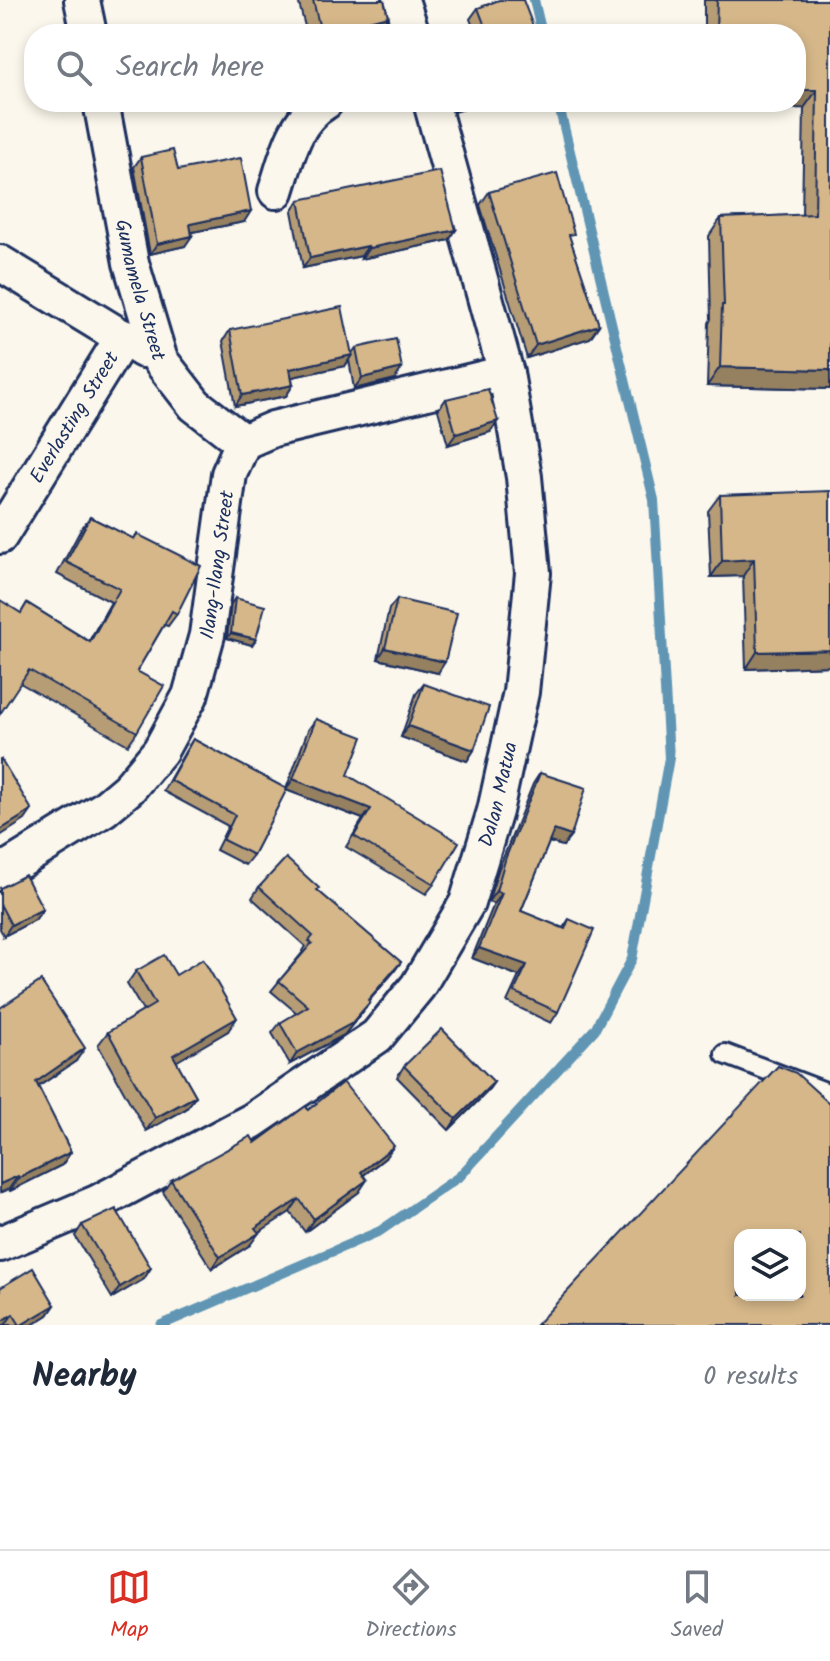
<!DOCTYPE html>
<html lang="en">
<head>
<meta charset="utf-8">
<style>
  :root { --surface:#fff; --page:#f2f2f3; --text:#1f2937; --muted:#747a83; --line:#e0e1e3; --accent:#d93025 }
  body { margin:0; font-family:Kalam,sans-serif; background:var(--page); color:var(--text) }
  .controls { position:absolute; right:24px; bottom:24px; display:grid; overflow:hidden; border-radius:16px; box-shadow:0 4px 12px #0003 }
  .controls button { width:72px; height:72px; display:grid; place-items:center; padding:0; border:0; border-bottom:2px solid var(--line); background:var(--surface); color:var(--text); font:40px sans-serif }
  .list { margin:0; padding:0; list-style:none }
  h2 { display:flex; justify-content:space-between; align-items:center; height:104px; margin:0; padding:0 32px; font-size:34px }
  h2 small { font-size:26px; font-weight:400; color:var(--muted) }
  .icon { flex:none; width:44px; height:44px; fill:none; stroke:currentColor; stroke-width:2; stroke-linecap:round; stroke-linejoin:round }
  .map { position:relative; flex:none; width:830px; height:1325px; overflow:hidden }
  .search { position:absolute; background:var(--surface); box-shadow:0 4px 12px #0003; left:24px; right:24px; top:24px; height:88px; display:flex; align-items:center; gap:20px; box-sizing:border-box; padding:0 28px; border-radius:32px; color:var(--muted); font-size:30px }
  .sheet { height:224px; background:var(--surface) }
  nav { display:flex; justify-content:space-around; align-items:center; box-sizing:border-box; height:112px; border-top:2px solid var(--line); background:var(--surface); font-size:22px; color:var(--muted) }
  nav a { display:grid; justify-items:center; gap:4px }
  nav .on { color:var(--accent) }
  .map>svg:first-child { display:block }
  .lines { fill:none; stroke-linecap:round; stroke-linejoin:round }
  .stream { stroke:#6095b4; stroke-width:10 }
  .lane-casing { stroke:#1b2f5e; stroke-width:24 }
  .street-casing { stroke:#1b2f5e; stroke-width:40 }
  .lane { stroke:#fbf7ec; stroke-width:18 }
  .street { stroke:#fbf7ec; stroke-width:34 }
  .wall { fill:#b79d76; stroke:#1b2f5e; stroke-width:2 }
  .shaded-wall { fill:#958060; stroke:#1b2f5e; stroke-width:2 }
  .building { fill:#d5b789; stroke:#1b2f5e; stroke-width:2; fill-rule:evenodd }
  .labels { text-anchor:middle; stroke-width:8; stroke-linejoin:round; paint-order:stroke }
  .street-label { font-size:20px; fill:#1b2f5e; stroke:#fbf7ec }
</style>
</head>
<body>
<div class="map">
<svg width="830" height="1325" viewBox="0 0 830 1325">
  <rect width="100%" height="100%" fill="#fbf7ec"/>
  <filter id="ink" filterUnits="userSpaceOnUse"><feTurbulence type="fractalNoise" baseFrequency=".0125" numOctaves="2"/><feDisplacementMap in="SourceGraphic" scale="16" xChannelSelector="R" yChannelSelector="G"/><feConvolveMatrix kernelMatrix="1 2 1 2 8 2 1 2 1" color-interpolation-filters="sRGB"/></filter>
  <g filter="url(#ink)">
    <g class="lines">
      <g class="stream">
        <path d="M534 0 542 34"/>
        <path d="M161 1325 380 1231 460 1176 595 1029 632 959 669 758 654 500 558 102"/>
      </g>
      <g class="lane-casing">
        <path id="lane" d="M725 1054 830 1094"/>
      </g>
      <g class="street-casing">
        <g id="street">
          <path d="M82 0 89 34"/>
          <path d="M401 0 412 34"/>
          <path id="s1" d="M101 102 131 263 160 360 195 405 243 442"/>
          <path d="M276 191C287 158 293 121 325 102"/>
          <path d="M0 263 143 350"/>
          <path id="s2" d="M0 536 123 337"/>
          <path id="s3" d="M0 873 104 809 129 788 160 751 190 696 207 635 229 474 243 442 273 429 506 373"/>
          <path id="s4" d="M0 1244 97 1203 252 1121 377 1036 418 986 467 903 495 811 521 692 533 573 524 477 506 373 431 102"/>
        </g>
      </g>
      <use href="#lane" class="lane"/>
      <use href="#street" class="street"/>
    </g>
    <g class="wall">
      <path d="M298 0H384L388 16 377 31 366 34H307Z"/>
      <path d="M704 0H830V389L707 386 709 323 711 319 709 236 721 218 802 215 804 108 704 109V102H796V34H704Z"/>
      <path d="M478 8 536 34H476L470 19Z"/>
      <path d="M452 102H488L454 112Z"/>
      <path d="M141 157 244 222 192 232 185 246 150 254 134 167Z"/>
      <path d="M489 192 570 239 599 325 590 338 527 358 480 205Z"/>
      <path d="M299 200 456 230 449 240 361 259V256L303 268 292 211Z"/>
      <path d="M230 330 352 353 356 348 395 379 354 389 349 360 345 366 292 377 293 385 286 396 235 406 223 341Z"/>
      <path d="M446 399 490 432 448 445 438 410Z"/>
      <path d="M720 495 830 666 746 669 743 576 711 577 708 511Z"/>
      <path d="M90 517 133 539 137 534 177 614 168 626 164 625 137 671V732L128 745 20 683 21 613 27 603 89 641 111 602 57 574 81 529Z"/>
      <path d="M235 598 256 639 252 645 227 638 231 604Z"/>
      <path d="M397 599 438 673 378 659 389 609Z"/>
      <path d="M424 684 474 750 467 761 401 737 416 694Z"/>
      <path d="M316 719 348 775 434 884 426 894 346 847 363 819 286 790 253 855 245 865 216 850 228 826 163 791 186 750 193 739 286 789 308 730Z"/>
      <path d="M540 773 571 836 563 846 549 842 521 911 563 928 569 919 558 1012 551 1023 507 1002 519 976 472 958 494 904 488 902 499 868 533 784Z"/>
      <path d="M259 887 317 890 401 962 369 1001 370 1002 363 1012 344 1035 290 1064 272 1033 280 1023 297 1013 271 991 303 952 302 951 305 946 252 898Z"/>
      <path d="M0 888 43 909 35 920 4 936 0 929Z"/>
      <path d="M136 971 176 975 228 1031 176 1061 196 1096 186 1109 146 1131 98 1045 108 1032 143 1011 127 984Z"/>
      <path d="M0 1008 76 1061 38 1087 71 1152 62 1165 10 1191 9 1189Z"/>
      <path d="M404 1066 494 1082 486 1093 449 1130 397 1077Z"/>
      <path d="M308 1110 385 1158 364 1175 359 1192 305 1232 290 1212 258 1232 250 1245 212 1269 163 1192 171 1180 255 1143Z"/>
      <path d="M82 1225 144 1279 112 1298 75 1236Z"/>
      <path d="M0 1288 55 1305 48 1315 32 1325H6Z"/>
    </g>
    <g class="shaded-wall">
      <path d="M388 16 377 31 366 34H321Z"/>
      <path d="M796 90H817L804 108 704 109 708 102H796Z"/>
      <path d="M461 102H488L454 112Z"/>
      <path d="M251 211 244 222 182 234 190 224Z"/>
      <path d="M456 230 449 240 361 259 369 248Z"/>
      <path d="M192 236 185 246 150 254 157 244Z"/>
      <path d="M368 246 361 256 303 268 310 258Z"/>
      <path d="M599 325 590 338 527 358 536 345Z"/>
      <path d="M352 355 345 366 283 379 290 369Z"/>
      <path d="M720 367 830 370V389L707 386Z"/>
      <path d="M402 368 395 379 354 389 362 378Z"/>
      <path d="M293 385 286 396 235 406 242 395Z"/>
      <path d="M498 421 490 432 448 445 456 434Z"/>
      <path d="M754 559 743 576 711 577 722 561Z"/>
      <path d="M231 633 256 639 252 645 227 638Z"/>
      <path d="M385 648 445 662 438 673 378 659Z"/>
      <path d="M830 650V666L746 669 757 652Z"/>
      <path d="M408 726 474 750 467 761 401 737Z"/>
      <path d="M293 779 371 809 363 819 286 790Z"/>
      <path d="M32 810 25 820 0 836V830Z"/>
      <path d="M554 830 571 836 563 846 546 841Z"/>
      <path d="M496 891 502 893 494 904 488 902Z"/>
      <path d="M43 909 35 920 4 936 11 925Z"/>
      <path d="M479 948 527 965 519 976 472 958Z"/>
      <path d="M401 962 394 972 361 1010 368 1000Z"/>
      <path d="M370 1002 344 1035 290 1064 297 1053Z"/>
      <path d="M237 1018 228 1031 164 1069 173 1055Z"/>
      <path d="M85 1048 76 1061 27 1094 36 1082Z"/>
      <path d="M494 1082 486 1093 449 1130 456 1119Z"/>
      <path d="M196 1096 186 1109 146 1131 155 1118Z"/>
      <path d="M394 1146 385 1158 352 1184 361 1172Z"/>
      <path d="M71 1152 62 1165 10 1191 19 1178Z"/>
      <path d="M18 1176 9 1189 0 1193V1184Z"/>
      <path d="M367 1180 359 1192 305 1232 314 1219Z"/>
      <path d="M299 1199 290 1212 247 1240 255 1228Z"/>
      <path d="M259 1233 250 1245 212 1269 220 1257Z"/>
      <path d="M151 1268 144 1279 112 1298 120 1287Z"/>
      <path d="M55 1305 48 1315 32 1325H21Z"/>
      <path d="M13 1314 5 1325H0V1322Z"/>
    </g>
    <g class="building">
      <path d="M313 0H384L388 16 321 33Z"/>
      <path d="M499 0H523L536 34H488L478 8Z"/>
      <path d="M717 0H830V370L720 367 722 305H724L721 218 815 214 817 90H796V34H716Z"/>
      <path d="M173 150 178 170 241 158 251 211 190 224 192 236 157 244 141 157Z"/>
      <path d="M440 171 456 230 369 248 368 246 310 258 299 200Z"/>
      <path d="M557 173 574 234 569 235 599 325 536 345 489 192Z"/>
      <path d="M342 307 352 355 290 369 293 385 242 395 230 330Z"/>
      <path d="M396 339 402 368 362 378 356 348Z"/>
      <path d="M488 389 498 421 456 434 446 399Z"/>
      <path d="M830 491V650L757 652 754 559 722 561 720 495Z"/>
      <path d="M90 517 134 539 137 534 201 566 177 614 172 611 137 671 164 686 137 732 29 670 0 714V600L21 613 27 603 90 642 120 589 66 562Z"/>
      <path d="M235 598 265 606 256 639 231 633Z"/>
      <path d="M397 599 457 613 445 662 385 648Z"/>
      <path d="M424 684 489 707 474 750 408 726Z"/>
      <path d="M316 719 363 737 348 775 459 842 434 884 354 836 371 809 293 779Z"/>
      <path d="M193 739 287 789 253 855 223 840 235 815 170 780Z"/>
      <path d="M0 759H1L32 810 0 830Z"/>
      <path d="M540 773 586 788 571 836 554 830 521 911 565 929 569 919 594 930 558 1012 514 992 527 965 479 948 502 893 496 891 506 857Z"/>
      <path d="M286 858 319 888 317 890 401 962 368 1000 370 1002 351 1024 297 1053 280 1023 308 1006 279 981 312 943 309 941 313 936 259 887Z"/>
      <path d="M25 875 43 909 11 925 0 904V888Z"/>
      <path d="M164 955 176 975 203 959 237 1018 173 1055 196 1096 155 1118 108 1032 155 1004 136 971Z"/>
      <path d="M41 981 85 1048 36 1082 71 1152 19 1178 18 1176 0 1184V1008Z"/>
      <path d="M442 1029 494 1082 456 1119 404 1066Z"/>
      <path d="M778 1066 796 1073 830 1104V1325H536ZM740 1235H800V1295H740Z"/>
      <path d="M343 1082 394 1146 361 1172 367 1180 314 1219 299 1199 255 1228 259 1233 220 1257 171 1180 251 1136 255 1143 306 1106 308 1110Z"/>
      <path d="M116 1209 151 1268 120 1287 82 1225Z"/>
      <path d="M33 1268 55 1305 21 1325H20L13 1314 0 1322V1288Z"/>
    </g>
  </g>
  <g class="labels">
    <g class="street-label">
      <text dy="7" stroke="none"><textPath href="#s1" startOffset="192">Gumamela Street</textPath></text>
      <text dy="7" stroke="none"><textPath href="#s2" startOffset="140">Everlasting Street</textPath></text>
      <text dy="7" stroke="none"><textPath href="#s3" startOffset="400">Ilang-Ilang Street</textPath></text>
      <text dy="7" stroke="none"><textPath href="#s4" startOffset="706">Dalan Matua</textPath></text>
    </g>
  </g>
</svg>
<div class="controls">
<button><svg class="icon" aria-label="layers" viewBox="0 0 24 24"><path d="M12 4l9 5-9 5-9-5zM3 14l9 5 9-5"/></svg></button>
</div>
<div class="search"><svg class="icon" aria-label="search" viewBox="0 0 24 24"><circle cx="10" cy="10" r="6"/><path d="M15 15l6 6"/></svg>Search here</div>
</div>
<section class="sheet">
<h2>Nearby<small>0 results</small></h2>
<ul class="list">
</ul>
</section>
<nav>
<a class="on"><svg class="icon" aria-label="map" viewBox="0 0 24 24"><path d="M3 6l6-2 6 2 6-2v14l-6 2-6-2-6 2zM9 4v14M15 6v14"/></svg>Map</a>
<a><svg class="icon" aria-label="directions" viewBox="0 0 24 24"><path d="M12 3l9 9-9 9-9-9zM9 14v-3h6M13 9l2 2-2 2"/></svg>Directions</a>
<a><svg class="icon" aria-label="saved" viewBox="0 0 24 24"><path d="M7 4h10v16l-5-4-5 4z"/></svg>Saved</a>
</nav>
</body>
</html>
